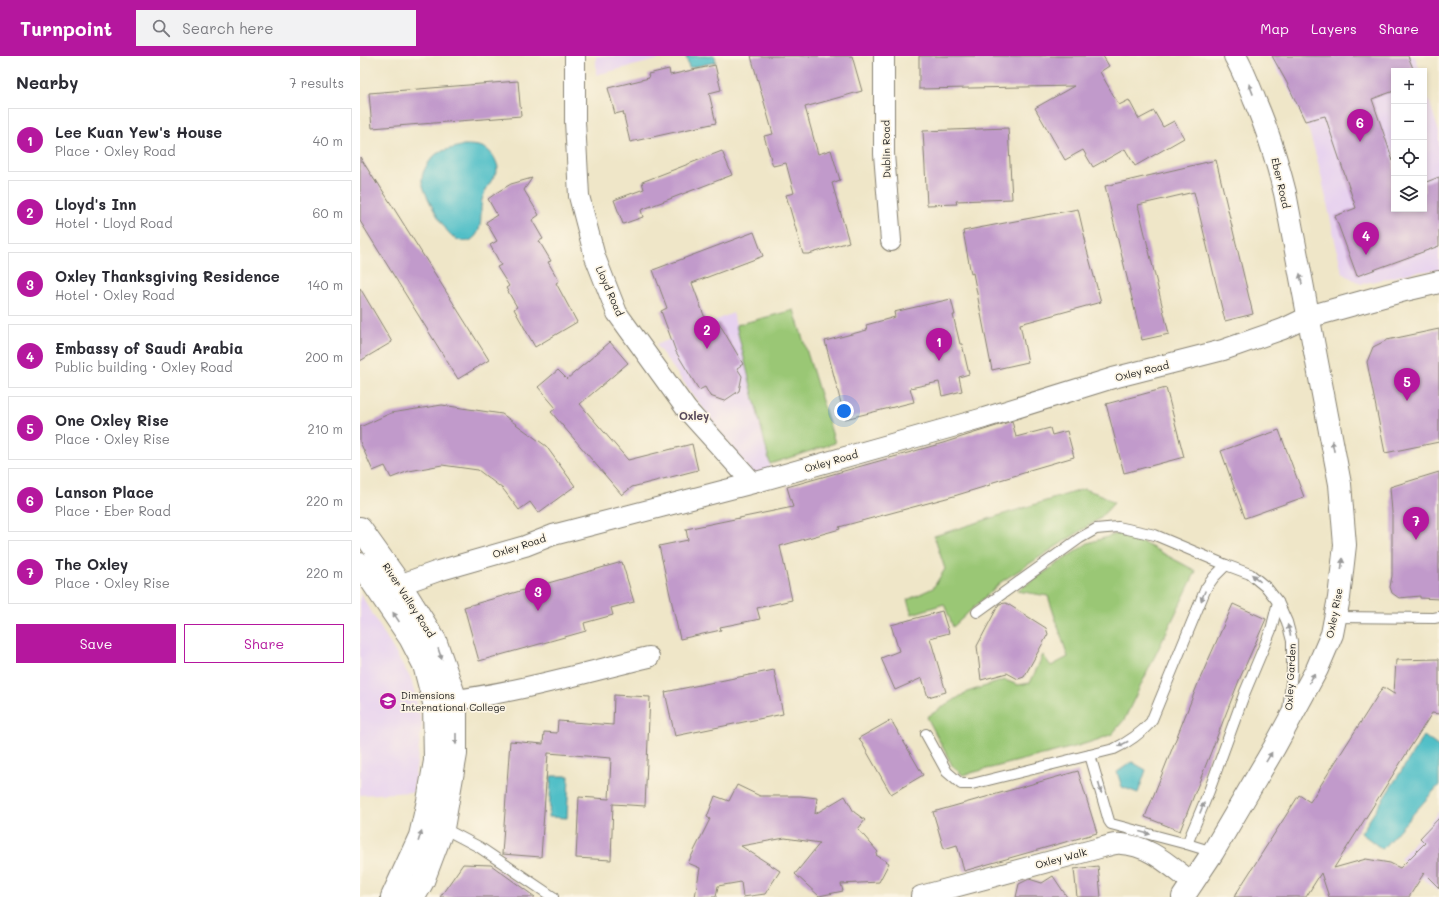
<!DOCTYPE html>
<html lang="en">
<head>
<meta charset="utf-8">
<style>
  :root { --surface:#fff; --page:#f2f2f3; --text:#2b2b33; --muted:#7c7c81; --line:#e1e1e2; --accent:#b5179e }
  body { margin:0; font-family:Mali,sans-serif; background:var(--page); color:var(--text) }
  .controls { position:absolute; right:12px; top:12px; display:grid; overflow:hidden; border-radius:0px; box-shadow:0 2px 6px #0003 }
  .controls button { width:36px; height:36px; display:grid; place-items:center; padding:0; border:0; border-bottom:1px solid var(--line); background:var(--surface); color:var(--text); font:20px sans-serif }
  .you { position:absolute; left:484px; top:355px; width:14px; height:14px; margin:-10px; border:3px solid #fff; border-radius:50%; background:#1a73e8; box-shadow:0 0 0 6px #1a73e833 }
  .badge { display:grid; place-items:center; width:26px; height:26px; border-radius:50%; background:var(--accent); color:#fff; font-size:13px; font-weight:700 }
  .pin { position:absolute; translate:-50% -33px; filter:drop-shadow(0 1px 2px #0008) }
  .pin::after { content:''; position:absolute; top:21px; width:14px; height:12px; background:inherit; clip-path:polygon(0 0,100% 0,50% 100%) }
  .list { margin:0; padding:0; list-style:none }
  h2 { display:flex; justify-content:space-between; align-items:center; height:52px; margin:0; padding:0 16px; font-size:17px }
  h2 small { font-size:13px; font-weight:400; color:var(--muted) }
  .list li { display:grid; grid-template-columns:26px 1fr auto; gap:12px; align-items:center; box-sizing:border-box; height:64px; margin:0 8px 8px; padding:0 8px; border:1px solid var(--line); border-radius:0px }
  .list b { display:block; font-size:15px; white-space:nowrap }
  .list p { margin:0; font-size:13px; white-space:nowrap; color:var(--muted) }
  .list em { font-size:13px; font-style:normal; color:var(--muted) }
  .actions { display:flex; gap:8px; padding:12px 16px }
  .actions a { flex:1; padding:9px 0; border:1px solid var(--accent); border-radius:0px; text-align:center; font-size:14px; color:var(--accent) }
  .actions .main { background:var(--accent); color:#fff }
  .icon { flex:none; width:22px; height:22px; fill:none; stroke:currentColor; stroke-width:2; stroke-linecap:round; stroke-linejoin:round }
  .map { position:relative; flex:none; width:1079px; height:841px; overflow:hidden }
  header { display:flex; align-items:center; gap:24px; box-sizing:border-box; height:56px; padding:0 20px; background:var(--accent); color:#fff }
  header strong { font-size:19px }
  nav { display:flex; gap:22px; margin-inline-start:auto; font-size:14px }
  .search { width:280px; height:36px; background:var(--page); display:flex; align-items:center; gap:10px; box-sizing:border-box; padding:0 14px; border-radius:0px; color:var(--muted); font-size:15px }
  main { display:flex }
  aside { flex:1; background:var(--surface) }
  .map>svg:first-child { display:block }
  .built { fill:#e7d2ef }
  .green { fill:#9ac775; stroke:#5b7248 }
  .water { fill:#51bfc7; stroke:#366e72 }
  .building { fill:#c19acb }
  .lines { fill:none; stroke-linecap:round; stroke-linejoin:round }
  .service-casing { stroke:#868172; stroke-width:12 }
  .minor-casing { stroke:#868172; stroke-width:22 }
  .tertiary-casing { stroke:#868172; stroke-width:24 }
  .secondary-casing { stroke:#868172; stroke-width:24 }
  .primary-casing { stroke:#868172; stroke-width:24 }
  .service { stroke:#fff; stroke-width:10 }
  .minor { stroke:#fff; stroke-width:20 }
  .tertiary { stroke:#fff; stroke-width:22 }
  .secondary { stroke:#fff; stroke-width:22 }
  .primary { stroke:#fff; stroke-width:22 }
  .oneway { fill:#999 }
  .labels { text-anchor:middle; stroke-width:3.5; stroke-linejoin:round; paint-order:stroke }
  .street-label { font-size:10px; fill:#1c1c1c; stroke:#fcf5e5 }
  .poi-label { font-size:10px; fill:#1c1c1c; stroke:#fcf5e5; text-anchor:start }
  .neighbourhood-label { font-size:11px; font-weight:bold; fill:#564859; stroke:#fcf5e5 }
</style>
</head>
<body>
<header>
<strong>Turnpoint</strong>
<div class="search"><svg class="icon" aria-label="search" viewBox="0 0 24 24"><circle cx="10" cy="10" r="6"/><path d="M15 15l6 6"/></svg>Search here</div>
<nav><a>Map</a><a>Layers</a><a>Share</a></nav>
</header>
<main>
<aside>
<h2>Nearby<small>7 results</small></h2>
<ul class="list">
<li><span class="badge">1</span><div><b>Lee Kuan Yew's House</b><p>Place · Oxley Road</p></div><em>40 m</em></li>
<li><span class="badge">2</span><div><b>Lloyd's Inn</b><p>Hotel · Lloyd Road</p></div><em>60 m</em></li>
<li><span class="badge">3</span><div><b>Oxley Thanksgiving Residence</b><p>Hotel · Oxley Road</p></div><em>140 m</em></li>
<li><span class="badge">4</span><div><b>Embassy of Saudi Arabia</b><p>Public building · Oxley Road</p></div><em>200 m</em></li>
<li><span class="badge">5</span><div><b>One Oxley Rise</b><p>Place · Oxley Rise</p></div><em>210 m</em></li>
<li><span class="badge">6</span><div><b>Lanson Place</b><p>Place · Eber Road</p></div><em>220 m</em></li>
<li><span class="badge">7</span><div><b>The Oxley</b><p>Place · Oxley Rise</p></div><em>220 m</em></li>
</ul>
<div class="actions"><a class="main">Save</a><a>Share</a></div>
</aside>
<div class="map">
<svg width="1079" height="841" viewBox="0 0 1079 841">
  <rect width="100%" height="100%" fill="#fcf5e5"/>
  <filter id="ink" filterUnits="userSpaceOnUse"><feTurbulence type="fractalNoise" baseFrequency=".025" numOctaves="2"/><feDisplacementMap in="SourceGraphic" scale="8" xChannelSelector="R" yChannelSelector="G"/><feConvolveMatrix kernelMatrix="1 2 1 2 8 2 1 2 1" color-interpolation-filters="sRGB"/></filter>
  <filter id="wash" filterUnits="userSpaceOnUse"><feTurbulence type="fractalNoise" baseFrequency=".012" numOctaves="4" result="noise"/><feDisplacementMap in="SourceGraphic" scale="16" xChannelSelector="R" yChannelSelector="G"/><feGaussianBlur stdDeviation="0.9" result="paint"/><feColorMatrix in="noise" values="0 0 0 0 0 0 0 0 0 0 0 0 0 0 0 0 0 1.4 0 .05"/><feComposite in="paint" operator="in"/></filter>
  <g filter="url(#wash)">
    <rect width="100%" height="100%" fill="#efe6c8"/>
    <g class="built">
      <path d="M236 0H313L236 19Z"/>
      <path d="M909 0H1055L1060 15H1034V153H1064V28L1079 76V214L1056 216 1001 228 982 217 959 110 949 75 926 28Z"/>
      <path d="M373 257 411 414 393 419 296 289Z"/>
      <path d="M0 537 51 623 62 668 53 736 0 739Z"/>
      <path d="M1079 755V836L1040 803Z"/>
    </g>
    <g class="green">
      <path d="M434 254 475 387 410 408 376 269Z"/>
      <path d="M724 433 742 439 754 447 739 463 641 526 593 571 584 548 552 558 547 544 573 532 585 513 574 480Z"/>
      <path d="M763 476 836 515 764 664 752 678 740 683 718 690 603 719 593 711 567 661 607 636 645 624 658 629 670 627 683 599 691 610 708 601 688 540 657 535 728 487Z"/>
    </g>
    <g class="water">
      <path d="M326 0H355L356 6 329 12Z"/>
      <path d="M103 89C122 89 132 91 138 111 134 123 125 132 122 144 119 156 125 175 111 184 104 188 94 183 89 177 81 168 64 138 62 126 61 117 67 108 73 101 80 93 94 93 103 89Z"/>
      <path d="M1064 680 1079 691V729L1022 793 1001 777Z"/>
      <path d="M772 706 786 714 778 737 762 731 757 716Z"/>
      <path d="M191 720H209L207 762 189 761Z"/>
    </g>
    <g id="blocks">
      <g class="building">
        <path d="M391 0H492L502 35 445 51 458 98 471 94 480 124 472 127 489 186 449 198H443L426 139 434 137 426 107 413 110 404 80 413 78Z"/>
        <path d="M559 0H743L749 10 740 16 759 49 769 44 779 63 794 55 803 71 814 65 824 82 775 110 765 93 733 111 723 94 705 104 675 52 714 30 559 33Z"/>
        <path d="M912 0H1048L1054 15H1034V35L1012 43 1034 108V153H1064V127L1079 121V190L997 220 975 160 996 152 965 60 945 65 927 27Z"/>
        <path d="M355 9 361 34 349 37 356 67 270 86 263 56 255 58 248 32 289 22 288 18 309 13 310 19Z"/>
        <path d="M158 25 161 60 12 72 9 37Z"/>
        <path d="M648 72 652 143 596 145 597 148 567 149 563 75Z"/>
        <path d="M362 95 372 119 281 154 283 161 263 168 254 144 284 133 282 126Z"/>
        <path d="M0 101 17 128 16 124 129 304 98 323 0 165Z"/>
        <path d="M856 104 893 258 865 265 834 136 778 149 809 278 782 284 745 130Z"/>
        <path d="M172 122 164 134 179 159 172 164 183 183 179 185 191 205 188 206 199 225 196 227 217 266 175 291 154 253 157 251 146 232 149 230 137 211 141 209 130 189 137 185 126 166 137 159 128 143 139 135 151 128Z"/>
        <path d="M718 153 726 187H725L741 246 660 268 668 306 632 314 613 217 611 218 603 175Z"/>
        <path d="M394 176 403 200 332 227 349 273 359 267 383 308 377 312 382 320 379 335 364 345 350 340 345 331 339 334 316 296 301 255 307 252 293 214Z"/>
        <path d="M0 232 32 286 0 305Z"/>
        <path d="M591 243 595 259H593L600 288H602L609 318 599 321 602 335 582 340 579 326 550 332 554 346 485 363 465 285 507 274 506 269 535 261 534 256Z"/>
        <path d="M1079 273V386L1025 397 1007 306 1013 291 1027 284Z"/>
        <path d="M250 286 268 307 220 348 268 404 332 388 338 414 272 431 262 439 191 356 196 352 178 331 198 314 207 323Z"/>
        <path d="M806 332 824 401 764 417 746 348Z"/>
        <path d="M82 349 142 358 186 390 215 430 178 457 170 446 159 454 143 433 118 414 82 409 49 415 31 422 25 410 13 415 0 386V371L31 357Z"/>
        <path d="M652 365 656 381 690 372 692 379 707 375 714 401 666 415 667 416 630 427V429L594 440 479 471 480 473 420 490 432 544 397 552 400 563 360 571 361 574 320 583 299 490 328 484 326 473 433 451 427 431 583 387Z"/>
        <path d="M919 374 944 441 885 462 861 395Z"/>
        <path d="M1079 416V543L1060 542V540L1039 542 1032 537 1030 531 1032 520V456L1030 431Z"/>
        <path d="M262 506 274 546 251 552 253 559 224 567 226 575 119 605 104 551Z"/>
        <path d="M646 547 686 572 688 578 664 621 658 623 647 617 621 624 617 590 639 548Z"/>
        <path d="M873 548 906 563 880 622 820 775 785 761 839 625Z"/>
        <path d="M582 555 589 577 570 582 586 636 568 641 562 622 535 634 521 602 539 595 531 569Z"/>
        <path d="M1079 603V658L1072 657 974 812 1006 803 1030 807 1040 812 1065 787 1060 782 1079 762V832L1064 817 1049 841H969L961 817 946 841H874L939 739 950 746 1023 631 1034 638 1036 604Z"/>
        <path d="M414 614 423 658 315 680 305 636Z"/>
        <path d="M254 639 290 641 285 750 253 748 251 804 216 802 219 741 249 743 251 702 188 697 181 801 142 798 150 685 183 688 184 676 197 677 198 665 253 669Z"/>
        <path d="M531 664 563 719 531 738 499 682Z"/>
        <path d="M718 715 737 777 604 815 597 789 584 793 573 756Z"/>
        <path d="M377 729 400 740H440L457 742 455 758 485 740 494 756 505 764 498 773 518 796 516 799 529 807 519 826 481 828 483 835 459 840 435 818 460 787 425 782 381 790 420 815 405 838 383 841 381 826 358 830 356 841H335L340 812 328 807 350 763 347 761 355 740 369 745Z"/>
        <path d="M103 808 131 809 175 841H80Z"/>
        <path d="M738 810 741 841H717L714 813Z"/>
        <path d="M693 820 707 841H656L659 828 669 823 682 827Z"/>
      </g>
    </g>
  </g>
  <g filter="url(#ink)">
    <use href="#blocks" fill-opacity="0" stroke="#868172" stroke-width="1"/>
    <g class="lines">
      <g class="service-casing">
        <g id="service">
          <path d="M617 556 720 482 736 473 758 471 795 479 866 509 890 518 907 532 918 546 927 566 932 585V616L928 655"/>
          <path d="M975 561 1074 562 1079 561"/>
          <path d="M566 678 587 716 601 728H612L754 693C769 686 780 678 791 666L846 532 854 521 866 509"/>
          <path d="M730 699 749 765 751 768 827 788 853 796"/>
          <path d="M83 772 119 791 193 841"/>
          <path d="M827 788 849 735 885 636 911 574 918 546"/>
        </g>
      </g>
      <g class="minor-casing">
        <g id="minor">
          <path d="M215 0V65L219 140 235 201 257 257 327 354 393 427"/>
          <path d="M524 0V98L531 185"/>
          <path d="M25 534 78 515 165 490 193 479 393 427 624 362 753 322 863 294 923 273 948 261"/>
          <path d="M80 646C151 638 220 618 289 601"/>
          <path d="M561 840 743 791C748 790 755 787 761 788 790 789 811 811 833 827"/>
        </g>
      </g>
      <g class="tertiary-casing">
        <path id="tertiary" d="M948 261 1045 234 1079 226"/>
      </g>
      <g class="secondary-casing">
        <path id="secondary" d="M823 841 853 796 914 692 957 613 972 578 979 542 985 489 980 428 925 137C917 105 908 75 895 45 889 30 883 14 875 0"/>
      </g>
      <g class="primary-casing">
        <g id="primary">
          <path d="M0 472 40 528 75 584 96 644V698L83 772 63 825 54 841"/>
          <path d="M0 508 50 582 64 609 74 647 75 705 68 745 60 780 32 841"/>
        </g>
      </g>
      <use href="#service" class="service"/>
      <use href="#minor" class="minor"/>
      <use href="#tertiary" class="tertiary"/>
      <use href="#secondary" class="secondary"/>
      <use href="#primary" class="primary"/>
    </g>
    <defs><path id="oneway-solid" d="M-6-.8H1V-3.2L6.5 0L1 3.2V.8H-6Z"/></defs>
    <g class="oneway">
      <use href="#oneway-solid" transform="translate(891 33) rotate(-111)"/>
      <use href="#oneway-solid" transform="translate(941 223) rotate(-101)"/>
      <use href="#oneway-solid" transform="translate(973 390) rotate(-101)"/>
      <use href="#oneway-solid" transform="translate(982 508) rotate(-84)"/>
      <use href="#oneway-solid" transform="translate(896 522) rotate(-140)"/>
      <use href="#oneway-solid" transform="translate(843 540) rotate(112)"/>
      <use href="#oneway-solid" transform="translate(36 561) rotate(-124)"/>
      <use href="#oneway-solid" transform="translate(929 574) rotate(-106)"/>
      <use href="#oneway-solid" transform="translate(80 598) rotate(71)"/>
      <use href="#oneway-solid" transform="translate(952 622) rotate(-62)"/>
      <use href="#oneway-solid" transform="translate(96 683) rotate(90)"/>
      <use href="#oneway-solid" transform="translate(763 688) rotate(152)"/>
      <use href="#oneway-solid" transform="translate(909 701) rotate(-59)"/>
      <use href="#oneway-solid" transform="translate(740 732) rotate(74)"/>
      <use href="#oneway-solid" transform="translate(842 752) rotate(-68)"/>
      <use href="#oneway-solid" transform="translate(785 777) rotate(14)"/>
      <use href="#oneway-solid" transform="translate(60 780) rotate(-72)"/>
    </g>
  </g>
  <defs>
    <g id="university-disc" transform="scale(0.9)"><circle r="9.5" fill="#b5179e" stroke="#fcf5e5"/><path d="M0-5L7-2L0 1L-7-2ZM-4 1L0 2.5L4 1V4Q0 6-4 4Z" fill="#fff"/></g>
  </defs>
  <g fill-rule="evenodd">
    <use href="#university-disc" x="28" y="645"/>
  </g>
  <g class="labels">
    <g class="street-label">
      <text transform="translate(526 93) rotate(-91)" y="4">Dublin Road</text>
      <text transform="translate(921 127) rotate(77)" y="4">Eber Road</text>
      <text transform="translate(250 235) rotate(66)" y="4">Lloyd Road</text>
      <text transform="translate(782 315) rotate(-14)" y="4">Oxley Road</text>
      <text transform="translate(471 405) rotate(-16)" y="4">Oxley Road</text>
      <text transform="translate(159 490) rotate(-18)" y="4">Oxley Road</text>
      <text transform="translate(49 544) rotate(57)" y="4">River Valley Road</text>
      <text transform="translate(974 557) rotate(-79)" y="4">Oxley Rise</text>
      <text transform="translate(930 621) rotate(-87)" y="4">Oxley Garden</text>
      <text transform="translate(701 802) rotate(-15)" y="4">Oxley Walk</text>
    </g>
    <g class="poi-label">
      <text x="41" y="643">Dimensions<tspan x="41" dy="12">International College</tspan></text>
    </g>
    <g class="neighbourhood-label">
      <text x="334" y="364">Oxley</text>
    </g>
  </g>
</svg>
<div class="controls">
<button>+</button>
<button>−</button>
<button><svg class="icon" aria-label="locate" viewBox="0 0 24 24"><circle cx="12" cy="12" r="6"/><path d="M12 2v4M12 18v4M2 12h4M18 12h4"/></svg></button>
<button><svg class="icon" aria-label="layers" viewBox="0 0 24 24"><path d="M12 4l9 5-9 5-9-5zM3 14l9 5 9-5"/></svg></button>
</div>
<div class="you"></div>
<div class="pin badge" style="left:579px;top:305px">1</div>
<div class="pin badge" style="left:347px;top:293px">2</div>
<div class="pin badge" style="left:178px;top:555px">3</div>
<div class="pin badge" style="left:1006px;top:199px">4</div>
<div class="pin badge" style="left:1047px;top:345px">5</div>
<div class="pin badge" style="left:1000px;top:86px">6</div>
<div class="pin badge" style="left:1056px;top:484px">7</div>
</div>
</main>
</body>
</html>
